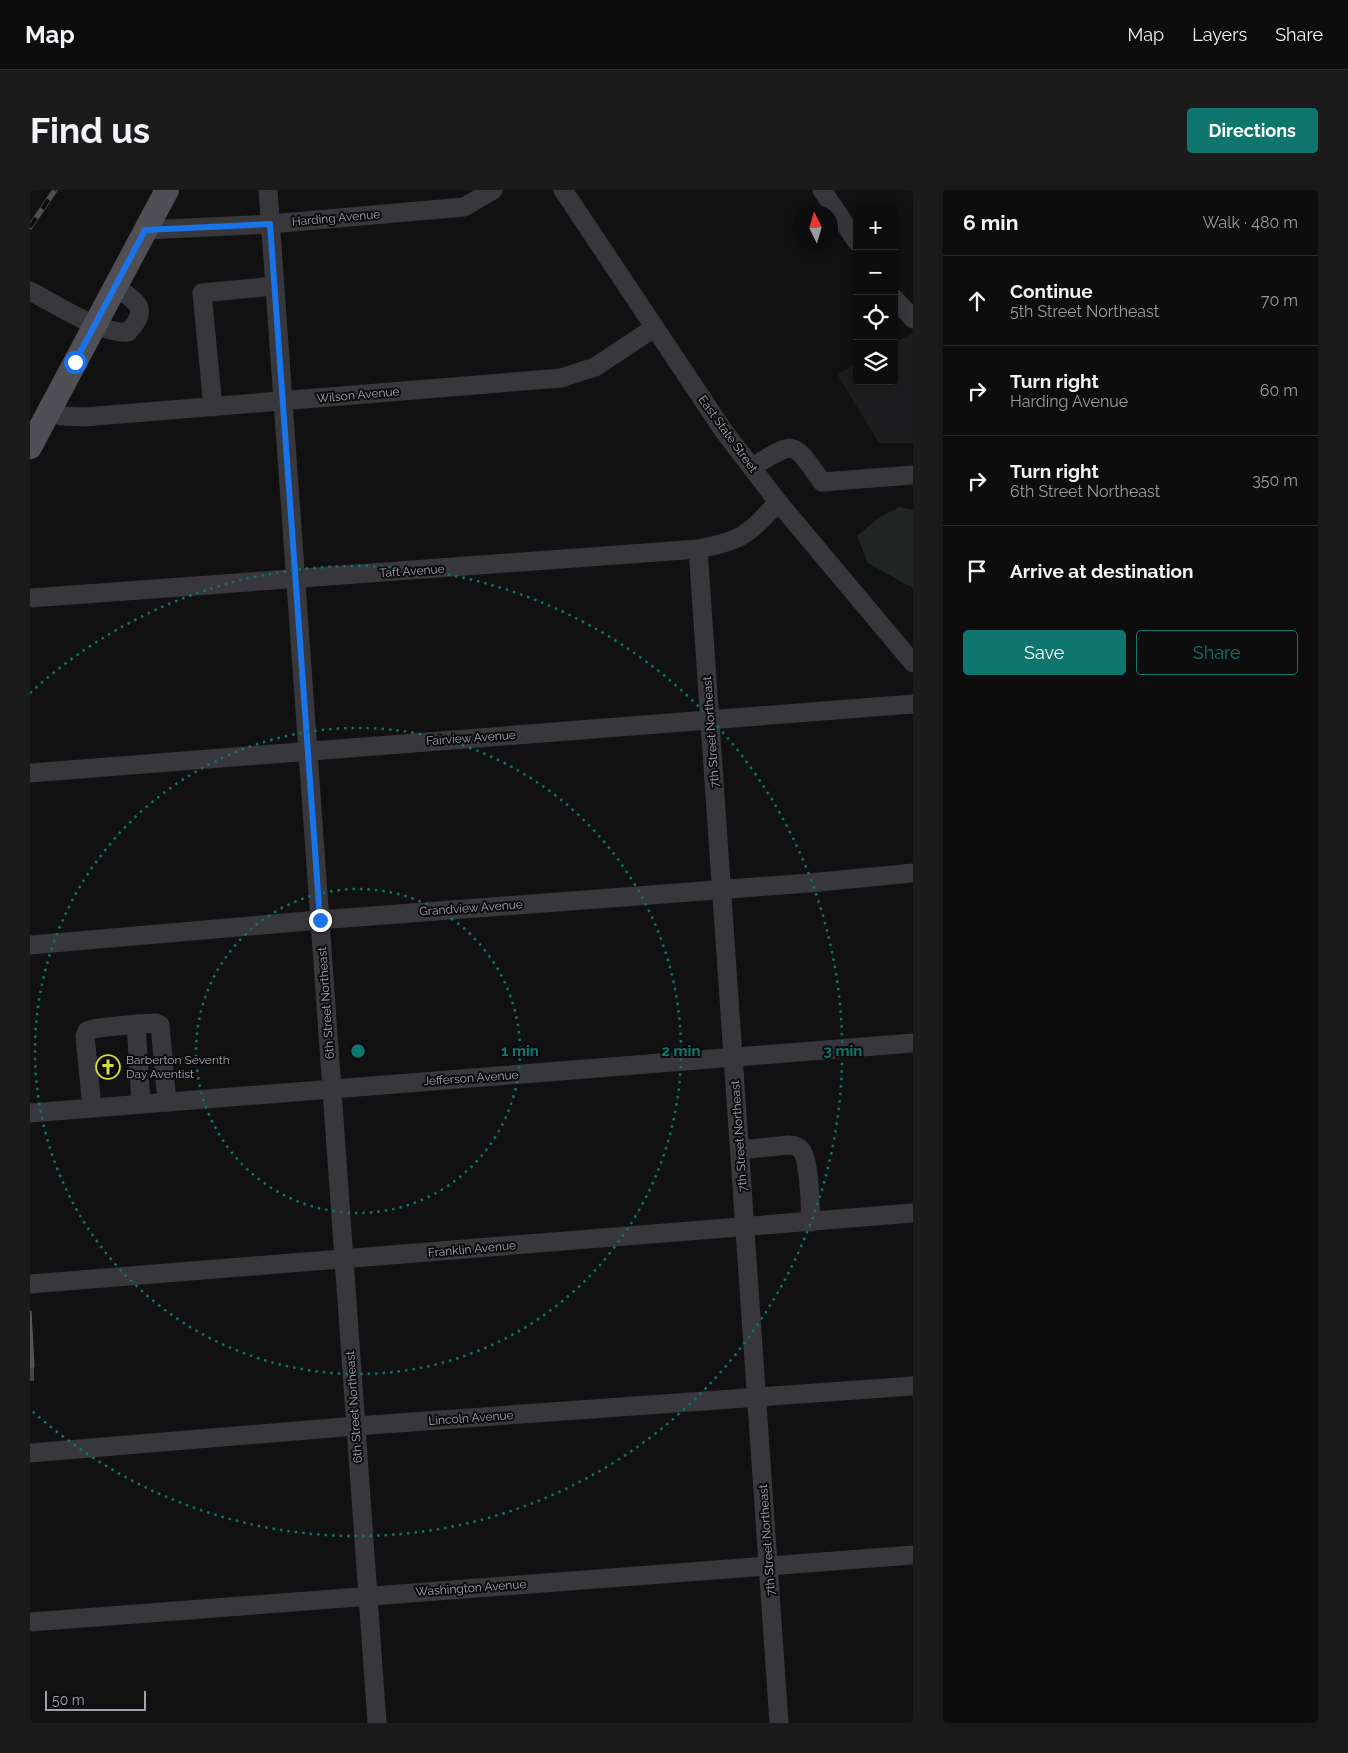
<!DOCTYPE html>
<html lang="en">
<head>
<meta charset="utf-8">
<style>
  :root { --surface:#0d0d0e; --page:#1b1b1c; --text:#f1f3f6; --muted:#9a9c9e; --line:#2d2d2e; --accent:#0f766e }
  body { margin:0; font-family:Raleway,sans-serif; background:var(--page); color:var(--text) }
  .controls { position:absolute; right:15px; top:15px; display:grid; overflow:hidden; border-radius:5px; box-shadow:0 2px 12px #0003 }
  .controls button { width:45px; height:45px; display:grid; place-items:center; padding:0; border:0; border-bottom:1px solid var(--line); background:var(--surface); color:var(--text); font:25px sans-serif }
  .compass { position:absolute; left:763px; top:15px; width:45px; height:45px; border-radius:50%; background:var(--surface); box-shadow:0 2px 12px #0003; rotate:355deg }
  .scale { position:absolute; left:15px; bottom:12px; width:101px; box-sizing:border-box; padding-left:5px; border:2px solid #a4a4b1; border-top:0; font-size:14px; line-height:18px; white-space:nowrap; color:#a4a4b1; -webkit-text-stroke:4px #0c0c0d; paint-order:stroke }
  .stop { position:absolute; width:15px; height:15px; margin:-11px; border:4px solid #1a73e8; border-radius:50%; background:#fff }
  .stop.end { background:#1a73e8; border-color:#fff; box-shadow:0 1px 5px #0008 }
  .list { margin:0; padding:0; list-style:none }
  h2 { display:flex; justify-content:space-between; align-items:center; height:65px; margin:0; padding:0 20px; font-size:21px }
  h2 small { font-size:16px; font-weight:400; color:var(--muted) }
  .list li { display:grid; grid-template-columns:32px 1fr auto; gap:15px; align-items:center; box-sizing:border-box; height:90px; padding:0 20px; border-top:1px solid var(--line) }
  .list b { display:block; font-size:19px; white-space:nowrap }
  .list p { margin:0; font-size:16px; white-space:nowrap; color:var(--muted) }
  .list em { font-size:16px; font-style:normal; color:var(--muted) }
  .actions { display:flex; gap:10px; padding:15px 20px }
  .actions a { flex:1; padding:11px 0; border:1px solid var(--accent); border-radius:5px; text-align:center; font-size:18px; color:var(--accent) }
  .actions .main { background:var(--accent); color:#fff }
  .icon { flex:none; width:28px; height:28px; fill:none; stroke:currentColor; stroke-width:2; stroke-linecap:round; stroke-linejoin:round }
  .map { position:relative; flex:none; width:883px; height:1533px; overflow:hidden; border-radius:5px }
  header { display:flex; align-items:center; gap:30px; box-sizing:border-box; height:70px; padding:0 25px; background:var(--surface); border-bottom:1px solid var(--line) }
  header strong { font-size:24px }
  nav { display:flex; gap:28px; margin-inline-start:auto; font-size:18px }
  .intro { display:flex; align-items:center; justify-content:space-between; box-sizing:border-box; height:120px; padding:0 30px }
  h1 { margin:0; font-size:35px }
  .button { padding:12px 22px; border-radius:5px; background:var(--accent); color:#fff; font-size:18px; font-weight:700 }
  main { display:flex; gap:30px; padding:0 30px }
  aside { flex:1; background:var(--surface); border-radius:5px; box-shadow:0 2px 12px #0003 }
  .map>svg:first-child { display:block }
  .built { fill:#1d1d1f }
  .green { fill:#202623 }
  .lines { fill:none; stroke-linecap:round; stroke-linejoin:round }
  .minor { stroke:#38373b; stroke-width:19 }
  .major { stroke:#4f4f55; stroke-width:24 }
  .rail-casing { stroke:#4f4e55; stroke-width:5.5 }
  .rail { stroke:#0c0c0d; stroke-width:4; stroke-dasharray:11; stroke-linecap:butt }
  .wall { fill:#45454a }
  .building { fill:#4f4f55; stroke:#5d5d63 }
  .route { stroke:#1a73e8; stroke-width:6 }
  .ring { fill:none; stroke:#0f766e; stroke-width:2.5; stroke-dasharray:2.5 5 }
  .labels { text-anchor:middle; stroke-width:4; stroke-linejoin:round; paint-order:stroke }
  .street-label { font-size:12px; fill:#a4a4b1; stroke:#0c0c0d }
  .poi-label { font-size:12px; fill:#a4a4b1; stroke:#0c0c0d; text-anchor:start }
  .centre { fill:#0f766e; stroke:#0c0c0d; stroke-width:2.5 }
  .ring-label { font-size:15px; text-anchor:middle; font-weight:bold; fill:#0f766e; stroke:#0c0c0d; stroke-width:4; stroke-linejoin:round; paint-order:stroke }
</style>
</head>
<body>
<header>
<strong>Map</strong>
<nav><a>Map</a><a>Layers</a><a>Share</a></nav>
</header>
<div class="intro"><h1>Find us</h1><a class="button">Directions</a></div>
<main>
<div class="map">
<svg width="883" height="1533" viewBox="0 0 883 1533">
  <rect width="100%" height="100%" fill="#111112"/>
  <path class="built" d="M883 143V253H849L807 184 827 174V191H864V153Z"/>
  <path class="green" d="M869 317 883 320V398L838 373 827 346 849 328Z"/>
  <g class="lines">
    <g class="minor">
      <path d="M238 0 347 1533"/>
      <path d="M533 0 693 240 748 312 883 473"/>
      <path d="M792 0 827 52"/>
      <path d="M115 40 240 34 434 17 463 0"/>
      <path d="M0 101C24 113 72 145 98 142 121 118 106 111 85 97"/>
      <path d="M864 108 883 129"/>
      <path d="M183 217 172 103 244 96"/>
      <path d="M18 222 32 226 54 227 531 188 565 177 624 138"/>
      <path d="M722 277C767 250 762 250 792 292L883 285"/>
      <path d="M668 359 749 1533"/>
      <path d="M0 408 668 359C712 351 719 344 748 312"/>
      <path d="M0 583 883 514"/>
      <path d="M0 755 289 730 779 693 883 683"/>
      <path d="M106 834 126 833 130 835 137 912"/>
      <path d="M62 918 55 846 57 841 68 838 106 834 111 914"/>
      <path d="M0 923 883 853"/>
      <path d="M710 960 759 955C764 955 769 957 772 961 780 974 780 1015 781 1032"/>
      <path d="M0 1094 883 1023"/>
      <path d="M0 1263 326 1236 883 1196"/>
      <path d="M0 1432 883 1365"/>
    </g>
    <path class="major" d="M0 257 137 0"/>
    <g class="rail-casing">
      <path id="rail" d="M0 37 25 0"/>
    </g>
    <use href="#rail" class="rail"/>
  </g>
  <path class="wall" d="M0 1121 4 1177V1191H0Z"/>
  <path class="building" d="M0 1121H1L4 1177H0Z"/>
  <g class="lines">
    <path class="route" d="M45 172 115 40 240 34 290 730"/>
  </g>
  <g class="ring">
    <circle cx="328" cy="861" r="162"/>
    <circle cx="328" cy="861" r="323"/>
    <path d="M0 503A485 485 0 1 1 0 1219"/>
  </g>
  <defs>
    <g id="church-ring" transform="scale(1.25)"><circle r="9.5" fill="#0c0c0d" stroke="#d7da41" stroke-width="1.5"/><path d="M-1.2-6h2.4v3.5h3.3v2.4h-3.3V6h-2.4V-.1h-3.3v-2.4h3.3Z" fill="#d7da41"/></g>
  </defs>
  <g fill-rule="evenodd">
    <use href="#church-ring" x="78" y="877"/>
  </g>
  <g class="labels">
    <g class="street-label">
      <text transform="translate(306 28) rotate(-5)" y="4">Harding Avenue</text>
      <text transform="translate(328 205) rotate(-5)" y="4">Wilson Avenue</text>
      <text transform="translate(698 244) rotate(54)" y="4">East State Street</text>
      <text transform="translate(382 381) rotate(-4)" y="4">Taft Avenue</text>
      <text transform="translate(681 542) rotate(-94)" y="4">7th Street Northeast</text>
      <text transform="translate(441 548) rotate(-4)" y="4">Fairview Avenue</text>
      <text transform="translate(441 718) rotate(-4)" y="4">Grandview Avenue</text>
      <text transform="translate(296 813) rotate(-94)" y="4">6th Street Northeast</text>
      <text transform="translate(441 888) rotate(-4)" y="4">Jefferson Avenue</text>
      <text transform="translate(709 946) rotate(-94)" y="4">7th Street Northeast</text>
      <text transform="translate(442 1059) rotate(-5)" y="4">Franklin Avenue</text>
      <text transform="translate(324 1217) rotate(-94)" y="4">6th Street Northeast</text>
      <text transform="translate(441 1228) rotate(-4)" y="4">Lincoln Avenue</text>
      <text transform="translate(737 1350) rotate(-94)" y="4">7th Street Northeast</text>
      <text transform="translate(441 1398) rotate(-4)" y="4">Washington Avenue</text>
    </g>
    <g class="poi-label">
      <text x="96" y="874">Barberton Seventh<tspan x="96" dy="14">Day Aventist</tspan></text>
    </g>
  </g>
  <circle cx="328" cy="861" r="8" class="centre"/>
  <g class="ring-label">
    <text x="490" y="866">1 min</text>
    <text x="651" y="866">2 min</text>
    <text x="813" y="866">3 min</text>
  </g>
</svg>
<div class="controls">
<button>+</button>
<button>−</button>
<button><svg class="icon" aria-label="locate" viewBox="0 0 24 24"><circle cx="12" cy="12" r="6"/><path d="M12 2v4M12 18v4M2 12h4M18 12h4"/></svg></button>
<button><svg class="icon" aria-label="layers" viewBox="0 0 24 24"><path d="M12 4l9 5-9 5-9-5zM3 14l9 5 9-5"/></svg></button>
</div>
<svg class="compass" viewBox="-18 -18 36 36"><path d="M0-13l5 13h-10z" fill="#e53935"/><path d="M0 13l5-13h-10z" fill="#9a9c9e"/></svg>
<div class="scale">50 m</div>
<div class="stop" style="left:45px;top:172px"></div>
<div class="stop end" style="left:290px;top:730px"></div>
</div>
<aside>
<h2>6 min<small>Walk · 480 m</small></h2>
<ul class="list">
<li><svg class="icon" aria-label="ahead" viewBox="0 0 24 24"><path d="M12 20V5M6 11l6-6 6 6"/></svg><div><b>Continue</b><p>5th Street Northeast</p></div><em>70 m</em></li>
<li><svg class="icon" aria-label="right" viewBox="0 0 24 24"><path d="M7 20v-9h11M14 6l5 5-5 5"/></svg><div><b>Turn right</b><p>Harding Avenue</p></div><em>60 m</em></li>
<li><svg class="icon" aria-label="right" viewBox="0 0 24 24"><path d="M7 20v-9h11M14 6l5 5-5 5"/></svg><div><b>Turn right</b><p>6th Street Northeast</p></div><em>350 m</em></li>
<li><svg class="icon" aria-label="arrive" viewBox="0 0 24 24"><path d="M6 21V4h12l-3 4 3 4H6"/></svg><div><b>Arrive at destination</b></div></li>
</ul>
<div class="actions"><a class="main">Save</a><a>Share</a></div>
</aside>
</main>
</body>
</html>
